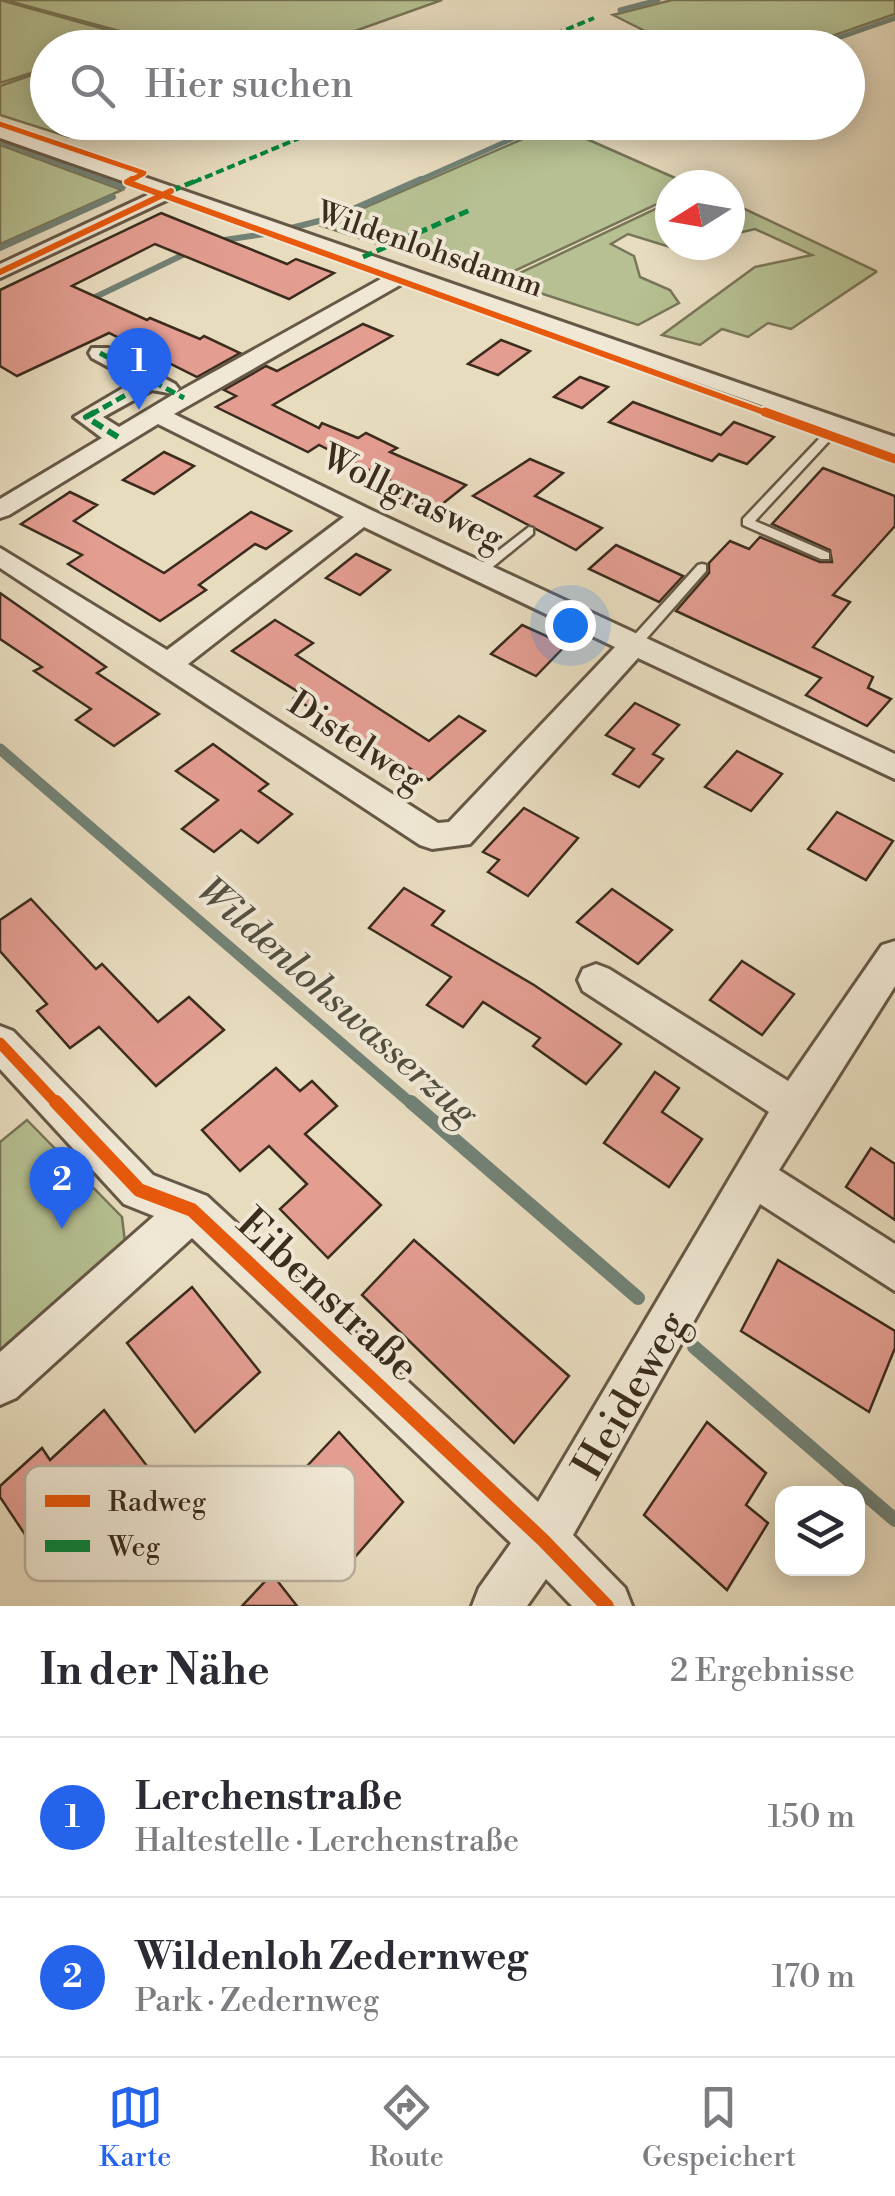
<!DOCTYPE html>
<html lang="de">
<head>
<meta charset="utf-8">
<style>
  :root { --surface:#fff; --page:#f7f7f7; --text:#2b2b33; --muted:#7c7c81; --line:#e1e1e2; --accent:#2563eb }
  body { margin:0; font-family:"Libre Bodoni",serif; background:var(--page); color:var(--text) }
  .controls { position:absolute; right:30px; bottom:30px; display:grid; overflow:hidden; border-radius:20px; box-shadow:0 5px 25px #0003 }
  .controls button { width:90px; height:90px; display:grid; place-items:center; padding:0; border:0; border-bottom:2px solid var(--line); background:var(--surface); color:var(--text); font:50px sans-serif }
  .compass { position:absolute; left:655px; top:170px; width:90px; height:90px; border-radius:50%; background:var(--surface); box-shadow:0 5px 25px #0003; rotate:259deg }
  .you { position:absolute; left:570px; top:625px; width:35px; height:35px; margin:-25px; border:8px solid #fff; border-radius:50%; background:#1a73e8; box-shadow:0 0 0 15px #1a73e833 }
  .badge { display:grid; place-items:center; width:65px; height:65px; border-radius:50%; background:var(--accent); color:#fff; font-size:32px; font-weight:700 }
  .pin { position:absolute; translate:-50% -82px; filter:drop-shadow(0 2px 5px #0008) }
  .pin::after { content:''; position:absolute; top:52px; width:35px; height:30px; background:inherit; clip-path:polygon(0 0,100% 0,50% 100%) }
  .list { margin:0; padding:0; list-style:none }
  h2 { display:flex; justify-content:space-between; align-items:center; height:130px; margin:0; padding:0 40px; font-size:42px }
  h2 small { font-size:32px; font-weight:400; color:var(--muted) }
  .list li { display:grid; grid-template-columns:65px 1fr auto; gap:30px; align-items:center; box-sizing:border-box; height:160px; padding:0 40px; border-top:2px solid var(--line) }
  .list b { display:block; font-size:38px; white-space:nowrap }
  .list p { margin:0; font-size:32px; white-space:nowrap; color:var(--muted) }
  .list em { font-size:32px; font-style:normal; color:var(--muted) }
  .icon { flex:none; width:55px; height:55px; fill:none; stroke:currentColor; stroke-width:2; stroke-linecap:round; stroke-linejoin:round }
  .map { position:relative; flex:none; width:895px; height:1606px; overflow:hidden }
  .search { position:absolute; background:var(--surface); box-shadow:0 5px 25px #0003; left:30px; right:30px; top:30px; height:110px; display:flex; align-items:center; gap:25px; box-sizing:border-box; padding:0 35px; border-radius:55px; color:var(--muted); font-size:38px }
  .sheet { height:450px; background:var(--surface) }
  nav { display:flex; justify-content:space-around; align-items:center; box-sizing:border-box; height:140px; border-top:2px solid var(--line); background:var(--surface); font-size:28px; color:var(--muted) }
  nav a { display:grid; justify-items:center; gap:5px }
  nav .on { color:var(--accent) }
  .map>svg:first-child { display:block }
  .green { fill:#b6c092; stroke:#787658; stroke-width:2.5 }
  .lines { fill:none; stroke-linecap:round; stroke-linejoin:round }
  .stream-far3 { stroke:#728276; stroke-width:5 }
  .stream-far2 { stroke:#728276; stroke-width:6 }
  .stream-far1 { stroke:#728276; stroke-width:11 }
  .stream { stroke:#728276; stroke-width:14 }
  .building { fill:#e39d91; stroke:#3b2c1d; stroke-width:2.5 }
  .lane-casing { stroke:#665846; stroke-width:5 }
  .street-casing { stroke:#665846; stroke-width:6 }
  .lane { fill:#f0e8d5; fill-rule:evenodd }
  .street { fill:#f0e8d5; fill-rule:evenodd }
  .quiet-far2 { stroke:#00873e; stroke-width:4; stroke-dasharray:8 4; stroke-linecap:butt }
  .quiet-far1 { stroke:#00873e; stroke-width:5; stroke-dasharray:10 5; stroke-linecap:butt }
  .quiet { stroke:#00873e; stroke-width:6; stroke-dasharray:12 6; stroke-linecap:butt }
  .cycleway-far4-casing { stroke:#f0e8d5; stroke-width:8 }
  .cycleway-far3-casing { stroke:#f0e8d5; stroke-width:10 }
  .cycleway-far2-casing { stroke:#f0e8d5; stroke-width:14 }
  .cycleway-far1-casing { stroke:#f0e8d5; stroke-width:18 }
  .cycleway-casing { stroke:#f0e8d5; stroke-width:20 }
  .cycleway-far4 { stroke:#e8590c; stroke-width:5 }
  .cycleway-far3 { stroke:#e8590c; stroke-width:6 }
  .cycleway-far2 { stroke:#e8590c; stroke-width:9 }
  .cycleway-far1 { stroke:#e8590c; stroke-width:11 }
  .cycleway { stroke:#e8590c; stroke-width:14 }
  .labels { text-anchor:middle; stroke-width:8; stroke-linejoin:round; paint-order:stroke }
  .far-street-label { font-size:30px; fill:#3b2c1d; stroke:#f0e8d5 }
  .street-label { font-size:35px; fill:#3b2c1d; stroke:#f0e8d5 }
  .water-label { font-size:38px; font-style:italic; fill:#525042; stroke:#f0e8d5 }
  .near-street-label { font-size:42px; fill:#3b2c1d; stroke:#f0e8d5 }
  .key { fill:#f0e8d5; stroke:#bab09e; stroke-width:2.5 }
  .key-label { font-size:28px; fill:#3b2c1d }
</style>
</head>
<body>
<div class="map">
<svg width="895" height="1606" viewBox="0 0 895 1606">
  <rect width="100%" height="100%" fill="#e8dcbf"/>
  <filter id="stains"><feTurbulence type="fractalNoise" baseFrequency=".002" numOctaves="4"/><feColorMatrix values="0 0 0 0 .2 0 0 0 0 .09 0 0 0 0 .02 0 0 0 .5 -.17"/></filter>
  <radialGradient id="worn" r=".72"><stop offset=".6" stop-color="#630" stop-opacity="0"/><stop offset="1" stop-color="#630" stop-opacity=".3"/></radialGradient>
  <g class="green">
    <path d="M0 0 129 36 97 47 48 48 47 68 0 83Z"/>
    <path d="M5 0H442L310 47 101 48 134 35Z"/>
    <path d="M672 0H895V14L798 48 677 47 613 15Z"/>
    <path d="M46 70 48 122 107 123 69 137 0 115V86Z"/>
    <path d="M555 125 691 185H670V198L493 281 322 226Z"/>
    <path d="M0 145 122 190 0 244Z"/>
    <path d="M670 202V245H687L673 248 628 234 611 244 634 256 640 277 670 290 679 303 638 325 503 281Z"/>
    <path d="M730 202 876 271V272L791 329 768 323 748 337 722 329 700 345 662 335 755 267 812 255 755 229 730 235Z"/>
    <path d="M27 1120 122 1217 125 1242 0 1351V1142Z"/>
  </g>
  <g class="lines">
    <g class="stream-far3">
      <path d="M620 10 658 0"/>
      <path d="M809 48 895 18"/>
      <path d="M0 141 109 182"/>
      <path d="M415 182 550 122"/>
    </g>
    <g class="stream-far2">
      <path d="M102 179 123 187"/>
      <path d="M291 228 335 217 421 179"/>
      <path d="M211 242 264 234"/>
      <path d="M0 248 113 197"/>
      <path d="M85 302 191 251"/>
    </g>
    <path class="stream-far1" d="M0 749 413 1105"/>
    <g class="stream">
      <path d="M411 1102 638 1298"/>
      <path d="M694 1347 895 1520"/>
    </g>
  </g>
  <g class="building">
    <path d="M161 213 287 264 296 259 334 273 289 299 155 244 72 286 147 320 150 318 200 339 204 336 240 353 197 377 109 333 17 376 0 366V290Z"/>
    <path d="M363 324 392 336 273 405 319 428 322 423 358 438 366 433 397 448 390 452 466 485 431 513 379 490 391 481 319 445 308 452 216 407 236 396 224 390 266 366 277 371Z"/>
    <path d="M501 340 530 351 498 375 468 364Z"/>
    <path d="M580 377 608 387 582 408 554 397Z"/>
    <path d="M633 402 721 435 734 422 774 437 747 464 719 454 712 461 609 422Z"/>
    <path d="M164 452 194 466 154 494 123 480Z"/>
    <path d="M530 459 563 473 535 496 602 528 576 550 473 496Z"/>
    <path d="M823 468 895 496V526L833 595 850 602 813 647 873 677 868 688 891 699 867 726 806 695 821 678 676 611 709 573V563L730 541 749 549 760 537 820 562H832L830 550 772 524Z"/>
    <path d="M70 492 97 505 74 521 164 573 251 512 291 531 266 549 255 544 199 585 206 590 160 621 68 564 82 555 21 524Z"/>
    <path d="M616 545 683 576 659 602 589 569Z"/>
    <path d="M356 554 390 570 360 595 326 578Z"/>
    <path d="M0 593 106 667 97 673 159 714 114 746 76 720 91 709 34 671 42 667 0 639Z"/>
    <path d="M275 620 313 643 296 655 429 741 459 716 485 731 429 780 294 698 300 693 232 651Z"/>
    <path d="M522 625 566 645 536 676 491 654Z"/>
    <path d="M635 703 679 725 653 754 663 759 639 787 613 774 634 749 606 735Z"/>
    <path d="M213 744 268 784 259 791 292 814 258 843 241 830 214 852 182 829 218 800 176 771Z"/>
    <path d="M737 751 782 774 751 811 705 787Z"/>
    <path d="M524 808 578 838 528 896 488 872 499 860 483 852Z"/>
    <path d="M837 812 893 841 866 880 808 849Z"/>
    <path d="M404 888 444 911 432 925 534 985 621 1044 586 1084 533 1046 540 1038 483 1002 463 1027 427 1005 451 977 369 928Z"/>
    <path d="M612 889 672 930 638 964 577 922Z"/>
    <path d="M31 899 96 969 102 964 158 1022 189 997 224 1030 156 1086 99 1027 70 1048 37 1011 47 1004 0 951V920Z"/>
    <path d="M742 961 794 994 762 1035 710 1000Z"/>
    <path d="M276 1068 300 1091 312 1081 337 1106 305 1134 381 1205 328 1258 280 1209 307 1184 269 1146 240 1171 202 1130Z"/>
    <path d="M655 1072 679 1088 662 1112 702 1139 669 1187 604 1143Z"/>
    <path d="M871 1148 895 1164V1220L846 1187Z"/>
    <path d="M414 1240 569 1376 514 1443 362 1295Z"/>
    <path d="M778 1260 895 1331V1348L869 1412 741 1331Z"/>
    <path d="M192 1287 260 1372 195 1432 127 1343Z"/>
    <path d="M104 1410 154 1475 102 1525 93 1512 42 1560 0 1497V1486L42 1448 50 1460Z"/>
    <path d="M707 1422 766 1473 746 1505 768 1523 727 1590 644 1515Z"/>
    <path d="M339 1432 403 1502 341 1573 277 1498Z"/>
    <path d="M272 1574 297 1606H242Z"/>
  </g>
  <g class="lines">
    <g class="lane-casing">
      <g id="lane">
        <path d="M838 422 844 425 842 427 755 521 829 553V559H821L743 525V519L834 423Z"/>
        <path d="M529 527 533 528V534L484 574H476V568Z"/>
        <path d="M702 564 706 565V571L639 647H629L627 644 629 641 698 565Z"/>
      </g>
    </g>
    <g class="street-casing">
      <g id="street">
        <path d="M0 127 895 437V452L407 281 174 414 371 510 895 754V779L638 658 470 844 432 849 420 845 0 568V548L167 650 344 517 158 424 9 515 0 518V499L102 438 74 417 135 381 92 358 89 353 92 348H108L175 384 179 389 176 393 388 275 171 198 0 278V264L154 192 0 138ZM152 390 174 394 119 427 103 417ZM364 527 615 647 449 822 438 823 188 664Z"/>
        <path d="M895 941V986L779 1170 895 1244V1291L760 1204 573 1535 625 1588 632 1606H572L546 1579 527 1606H472L479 1588 511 1543 192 1238 16 1398 0 1405V1352L154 1216 124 1204 0 1069V1026L13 1031 153 1175 207 1196 538 1502 769 1112 583 991 578 980 583 969 596 964 609 969 788 1081 882 945Z"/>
      </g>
    </g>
    <use href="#lane" class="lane"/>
    <use href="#street" class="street"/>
    <g class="quiet-far2">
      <path d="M522 48 594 18"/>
      <path d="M194 182 338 122"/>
    </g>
    <g class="quiet-far1">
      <path d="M171 191 200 179"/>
      <path d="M363 257 470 210"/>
      <path d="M100 353 184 398"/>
      <path d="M90 415 151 381"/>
    </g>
    <path class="quiet" d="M95 412 86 417 121 439"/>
    <g class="cycleway-far4-casing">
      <path id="cycleway-far4" d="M0 124 144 173 128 182"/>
    </g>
    <g class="cycleway-far3-casing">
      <g id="cycleway-far3">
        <path d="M132 179 127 182 772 415"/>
        <path d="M0 272 171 191"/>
      </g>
    </g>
    <g class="cycleway-far2-casing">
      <path id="cycleway-far2" d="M765 412 895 459"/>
    </g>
    <g class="cycleway-far1-casing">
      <path id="cycleway-far1" d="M0 1043 58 1105"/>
    </g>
    <g class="cycleway-casing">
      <path id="cycleway" d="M56 1102 139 1190 192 1210 543 1540 607 1606"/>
    </g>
    <use href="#cycleway-far4" class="cycleway-far4"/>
    <use href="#cycleway-far3" class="cycleway-far3"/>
    <use href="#cycleway-far2" class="cycleway-far2"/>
    <use href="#cycleway-far1" class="cycleway-far1"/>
    <use href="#cycleway" class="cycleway"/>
  </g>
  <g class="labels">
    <g class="far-street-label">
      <text transform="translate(430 249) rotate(19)" y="10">Wildenlohsdamm</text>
    </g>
    <g class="street-label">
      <text transform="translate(413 497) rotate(26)" y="12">Wollgrasweg</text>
      <text transform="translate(357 741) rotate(33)" y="12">Distelweg</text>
    </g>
    <g class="water-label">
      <text transform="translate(338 1001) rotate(41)" y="13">Wildenlohswasserzug</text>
    </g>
    <g class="near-street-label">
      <text transform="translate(329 1294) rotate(43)" y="15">Eibenstraße</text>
      <text transform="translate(629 1394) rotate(-60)" y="15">Heideweg</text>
    </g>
  </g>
  <rect x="25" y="1466" width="330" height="115" rx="15" class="key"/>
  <rect x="45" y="1495" width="45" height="12" fill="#e8590c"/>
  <rect x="45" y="1540" width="45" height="12" fill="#00873e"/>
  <g class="key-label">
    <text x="108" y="1511">Radweg</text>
    <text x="108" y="1556">Weg</text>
  </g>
  <rect width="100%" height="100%" filter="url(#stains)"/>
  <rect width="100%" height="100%" fill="url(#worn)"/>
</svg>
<div class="controls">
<button><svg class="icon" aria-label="layers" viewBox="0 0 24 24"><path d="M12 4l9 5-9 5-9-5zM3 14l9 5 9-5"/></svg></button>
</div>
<svg class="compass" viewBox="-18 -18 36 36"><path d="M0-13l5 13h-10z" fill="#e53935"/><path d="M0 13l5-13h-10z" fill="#7c7c81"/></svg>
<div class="you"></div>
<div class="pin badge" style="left:139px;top:410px">1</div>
<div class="pin badge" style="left:62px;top:1229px">2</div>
<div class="search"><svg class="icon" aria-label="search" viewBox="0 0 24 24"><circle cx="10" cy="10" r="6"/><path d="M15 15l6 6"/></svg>Hier suchen</div>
</div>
<section class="sheet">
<h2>In der Nähe<small>2 Ergebnisse</small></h2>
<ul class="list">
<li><span class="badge">1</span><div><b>Lerchenstraße</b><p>Haltestelle · Lerchenstraße</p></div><em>150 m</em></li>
<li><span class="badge">2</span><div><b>Wildenloh Zedernweg</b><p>Park · Zedernweg</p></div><em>170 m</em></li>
</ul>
</section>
<nav>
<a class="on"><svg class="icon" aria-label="map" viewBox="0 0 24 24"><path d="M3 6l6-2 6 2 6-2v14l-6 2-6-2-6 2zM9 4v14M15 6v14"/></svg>Karte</a>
<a><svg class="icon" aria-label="directions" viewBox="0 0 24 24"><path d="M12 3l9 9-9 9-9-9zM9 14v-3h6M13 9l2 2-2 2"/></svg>Route</a>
<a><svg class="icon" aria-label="saved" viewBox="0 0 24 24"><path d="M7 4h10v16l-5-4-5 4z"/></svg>Gespeichert</a>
</nav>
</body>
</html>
